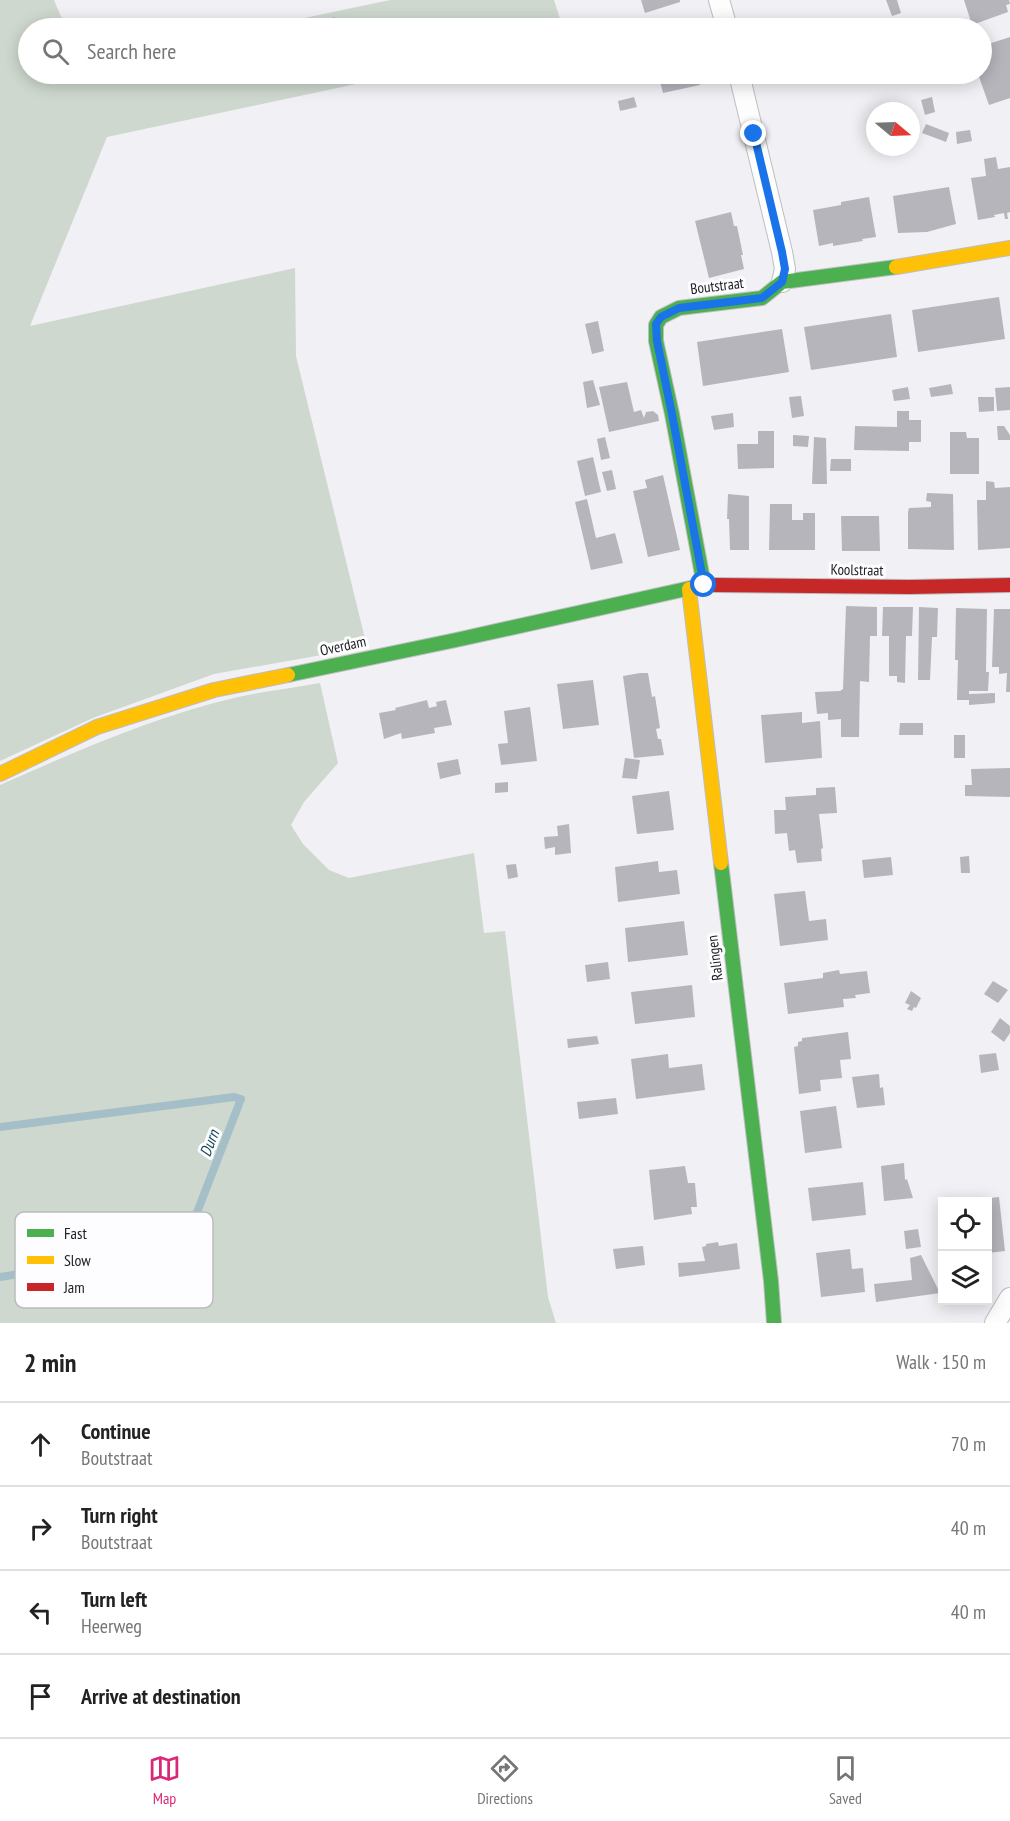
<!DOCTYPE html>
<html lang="en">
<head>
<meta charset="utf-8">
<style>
  :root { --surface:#fff; --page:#f6f6f6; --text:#222; --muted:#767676; --line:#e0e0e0; --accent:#db2777 }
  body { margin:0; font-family:"PT Sans Narrow",sans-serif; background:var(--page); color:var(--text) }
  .controls { position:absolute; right:18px; bottom:18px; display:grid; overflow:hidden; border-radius:0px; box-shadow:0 3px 15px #0003 }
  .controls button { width:54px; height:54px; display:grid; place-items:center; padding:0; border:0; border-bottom:2px solid var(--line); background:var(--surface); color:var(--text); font:30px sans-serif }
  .compass { position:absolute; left:866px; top:102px; width:54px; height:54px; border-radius:50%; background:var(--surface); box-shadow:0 3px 15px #0003; rotate:109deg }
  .stop { position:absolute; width:18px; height:18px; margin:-14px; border:4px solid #1a73e8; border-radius:50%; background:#fff }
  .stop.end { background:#1a73e8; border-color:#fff; box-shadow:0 2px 6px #0008 }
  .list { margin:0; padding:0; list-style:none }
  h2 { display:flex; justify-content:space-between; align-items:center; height:78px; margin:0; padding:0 24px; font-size:26px }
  h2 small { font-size:20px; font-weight:400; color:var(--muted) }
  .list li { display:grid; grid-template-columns:39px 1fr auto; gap:18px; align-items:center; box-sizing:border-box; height:84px; padding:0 24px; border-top:2px solid var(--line) }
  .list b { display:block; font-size:22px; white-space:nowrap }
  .list p { margin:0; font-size:20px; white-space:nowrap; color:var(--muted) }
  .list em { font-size:20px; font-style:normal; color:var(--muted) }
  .icon { flex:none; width:33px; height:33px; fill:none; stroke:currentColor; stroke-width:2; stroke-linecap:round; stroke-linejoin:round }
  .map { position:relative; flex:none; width:1010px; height:1323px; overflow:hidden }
  .search { position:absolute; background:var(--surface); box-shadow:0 3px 15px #0003; left:18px; right:18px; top:18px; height:66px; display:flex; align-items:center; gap:15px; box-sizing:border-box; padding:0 21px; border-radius:33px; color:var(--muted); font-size:22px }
  .sheet { height:414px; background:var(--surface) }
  nav { display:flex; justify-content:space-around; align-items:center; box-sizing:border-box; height:84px; border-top:2px solid var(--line); background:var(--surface); font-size:16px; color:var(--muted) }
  nav a { display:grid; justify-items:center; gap:3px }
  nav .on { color:var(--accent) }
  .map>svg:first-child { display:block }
  .green { fill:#ced8ce }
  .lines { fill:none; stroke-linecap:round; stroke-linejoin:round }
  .stream { stroke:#a5bfc8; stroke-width:8 }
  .building { fill:#b6b5bc }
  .street-casing { stroke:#bebec1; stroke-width:22 }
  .fast-casing { stroke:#bebec1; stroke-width:16 }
  .slow-casing { stroke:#bebec1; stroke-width:16 }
  .jam-casing { stroke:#bebec1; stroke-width:16 }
  .street { stroke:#fdfdfe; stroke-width:20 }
  .fast { stroke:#4caf50; stroke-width:14 }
  .slow { stroke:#ffc107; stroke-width:14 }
  .jam { stroke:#c62828; stroke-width:14 }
  .route { stroke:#1a73e8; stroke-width:8 }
  .labels { text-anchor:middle; stroke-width:6; stroke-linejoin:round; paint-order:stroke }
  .street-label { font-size:15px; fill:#212023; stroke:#fdfdff }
  .water-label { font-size:16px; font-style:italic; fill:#124855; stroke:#fdfdff }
  .key { fill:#fdfdff; stroke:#bbbbbd; stroke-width:1.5 }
  .key-label { font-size:16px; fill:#212023 }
</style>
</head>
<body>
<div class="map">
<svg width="1010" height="1323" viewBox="0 0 1010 1323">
  <rect width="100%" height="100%" fill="#f1f1f5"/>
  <g class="green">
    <path d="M0 0H54L66 28H28V74H403L107 137 30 326 295 268 296 356 367 647 214 674 93 718 0 761Z"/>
    <path d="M390 0H554L563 28H257Z"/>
    <path d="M320 683 338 763 304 802 291 825 303 844 329 870 349 878 474 853 484 933 505 931 548 1297 556 1323H0V785C77 751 156 716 238 697 265 691 293 688 320 683Z"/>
  </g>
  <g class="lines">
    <path class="stream" d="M0 1127 234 1097 241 1099 182 1251 116 1258 0 1277"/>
  </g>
  <g class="building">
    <path d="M641 0H680V2L645 13Z"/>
    <path d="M886 0H897L901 13 892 16Z"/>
    <path d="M964 0H1009L1010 4 1006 5 1008 12 972 25Z"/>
    <path d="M335 17 337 28H306L305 24Z"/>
    <path d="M1010 37V98L989 105 978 74H982V46Z"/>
    <path d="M658 74H697L700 85 663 93Z"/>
    <path d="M634 97 637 107 620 111 618 101Z"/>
    <path d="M932 97 935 112 925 115 921 100Z"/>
    <path d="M926 124 949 133 946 142 922 133Z"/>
    <path d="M970 130 972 141 957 144 956 132Z"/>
    <path d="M996 157 998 169 1010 167V212L1007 213 1008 219H1005L1004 213 994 215 995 217 978 220 971 178 986 176 984 159Z"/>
    <path d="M949 187 956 224 927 232 898 233 893 196Z"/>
    <path d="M869 197 876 237 862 239 863 241 833 246V243L819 246 813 210 841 205V202Z"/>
    <path d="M731 212 734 226H737L743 255H741L744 269 709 278 695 221Z"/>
    <path d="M999 297 1005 339 918 352 912 310Z"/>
    <path d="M891 314 897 357 811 370 804 327Z"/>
    <path d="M598 321 604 351 592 354 585 324Z"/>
    <path d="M782 329 789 372 703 386 697 342Z"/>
    <path d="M593 380 600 405 587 408 583 382Z"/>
    <path d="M627 382 634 412 641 410 644 418 646 412 653 411 658 415 659 421 609 432 599 387Z"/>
    <path d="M951 384 953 394 931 397 929 388Z"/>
    <path d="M908 387 910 399 894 401 892 390Z"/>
    <path d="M1010 387V410L997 411 995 388Z"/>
    <path d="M801 396 804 416 792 418 789 397Z"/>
    <path d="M978 397H994V411L979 412Z"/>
    <path d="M897 411H909V420H921V442H909V451L854 450 855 426 897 427Z"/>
    <path d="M733 413 734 427 714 430 711 416Z"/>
    <path d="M997 426H1004L1010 435V440H998Z"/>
    <path d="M758 431H774V468L738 469 737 444H758Z"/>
    <path d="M950 432H966L967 438H979V474H950Z"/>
    <path d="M793 435 809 436 808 447 793 446Z"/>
    <path d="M605 437 610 458 601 460 597 439Z"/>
    <path d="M814 437 826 438 827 484H812Z"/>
    <path d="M593 457 601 492 585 496 577 461Z"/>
    <path d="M831 459H851V471H830Z"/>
    <path d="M612 470 616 489 607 491 602 472Z"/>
    <path d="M663 475 680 550 648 557 633 491 647 488 645 480Z"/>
    <path d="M986 481 994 482 995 488 1010 487V548L978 550 977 500H986Z"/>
    <path d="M927 493 953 494 954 550 908 549V512L909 508 931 507V502L926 501Z"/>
    <path d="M728 494 749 496V550H730L729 519H727Z"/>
    <path d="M587 499 596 538 615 533 623 563 591 570 575 502Z"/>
    <path d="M770 504H792V520H803V513H815V550H769Z"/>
    <path d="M841 516H879L880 551H842Z"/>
    <path d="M846 606 877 607V636H870L869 682 860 681 859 737H841V719L828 720V713L817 714 815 692 840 691 843 689Z"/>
    <path d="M883 607H913L912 636H906L905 683 897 682V676H889V636H882Z"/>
    <path d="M919 607 938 608 937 637H932L930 680H918Z"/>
    <path d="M956 608 987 609 986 672H989L988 691H969V694L995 693V703L969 705V700H957L958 660H955Z"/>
    <path d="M994 609H1010V692H1006L1007 673 999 674V667H992Z"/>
    <path d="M640 673H648L652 697 655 696 660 728 656 729 658 739H661L664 755 634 758 623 676Z"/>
    <path d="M593 680 599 725 563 729 557 684Z"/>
    <path d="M427 700 429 708 437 706 436 702 446 700 452 725 434 728 435 733 402 739 401 733 384 739 379 713 396 710 395 708Z"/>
    <path d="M530 707 537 761 501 765 498 744 508 743 504 711Z"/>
    <path d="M802 712V723L820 721 822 758 765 763 761 715Z"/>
    <path d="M900 723H923V735H899Z"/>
    <rect x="954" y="735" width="11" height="23"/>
    <path d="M625 758 640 760 637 779 622 778Z"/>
    <path d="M458 759 461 774 440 779 437 763Z"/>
    <path d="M1010 768V797L965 796V785H972L971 769Z"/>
    <path d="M508 782V792L495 793V783Z"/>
    <path d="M835 787 837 813 819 814 823 848 821 849 822 861 797 863 795 850 789 851 787 833 775 834 774 810H786L785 797 816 795V788Z"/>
    <path d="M669 791 674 830 637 834 632 796Z"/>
    <path d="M569 824 571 853 555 855V847L545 849 544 837 558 836 557 826Z"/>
    <path d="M969 856 970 873H961L960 857Z"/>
    <path d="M891 857 893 875 864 878 862 860Z"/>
    <path d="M658 861 659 872 677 870 680 894 618 902 615 867Z"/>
    <path d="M516 864 518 877 508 879 506 865Z"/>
    <path d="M805 891 809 921 826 919 828 940 780 946 774 894Z"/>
    <path d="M684 921 688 955 628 962 625 928Z"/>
    <path d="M608 962 610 979 587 982 585 965Z"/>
    <path d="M839 970 840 974 867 971 870 993 855 995 856 998 843 999 844 1007 788 1014 784 983 823 978V973Z"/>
    <path d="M993 981 1008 990 998 1003 984 994Z"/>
    <path d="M692 985 695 1017 635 1024 631 992Z"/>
    <path d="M911 991 921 998 916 1008 914 1007 912 1011 907 1009 910 1005 905 1003Z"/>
    <path d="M1000 1018 1010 1026V1033L1004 1042 991 1032Z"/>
    <path d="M848 1032 851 1059 840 1060 842 1078 820 1080 821 1091 799 1094 794 1047 798 1046V1042L802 1041V1038Z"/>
    <path d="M597 1036 599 1044 568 1048 567 1039Z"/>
    <path d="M996 1053 999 1070 981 1073 979 1055Z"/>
    <path d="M668 1054 669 1068 702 1064 705 1090 636 1099 631 1059Z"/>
    <path d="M879 1074 880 1088 883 1087 885 1105 857 1108 852 1077Z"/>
    <path d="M616 1098 618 1114 579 1119 577 1102Z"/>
    <path d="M836 1106 842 1148 805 1153 800 1111Z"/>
    <path d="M904 1163 905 1180 907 1179 913 1198 884 1201 881 1166Z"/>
    <path d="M685 1166 688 1183H695L697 1207H691L692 1214 654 1220 649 1170Z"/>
    <path d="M863 1182 866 1215 812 1221 808 1188Z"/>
    <path d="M999 1197 1005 1251 988 1253V1202H975L974 1200Z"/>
    <path d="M918 1229 921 1247 906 1249 904 1231Z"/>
    <path d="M718 1242 719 1246 737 1243 740 1269 679 1277 678 1263 705 1261 702 1247 706 1246V1244Z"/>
    <path d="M643 1246 645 1265 616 1269 613 1249Z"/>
    <path d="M850 1249 852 1269 863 1268 865 1292 821 1297 816 1253Z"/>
    <path d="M921 1255 940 1293 876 1302 874 1284 912 1280 910 1258Z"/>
  </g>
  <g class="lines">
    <g class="street-casing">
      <g id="street">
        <path d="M719 0 727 28"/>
        <path d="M739 74 782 252 785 269 782 282"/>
        <path d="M995 1323 1010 1298"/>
      </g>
    </g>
    <g class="fast-casing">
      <g id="fast">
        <path d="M704 585 672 414 656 341V325L661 317 679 308 762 298 782 282 896 267"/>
        <path d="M288 675 456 640 704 585H715"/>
        <path d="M721 863 771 1281 774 1323"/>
      </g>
    </g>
    <g class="slow-casing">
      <g id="slow">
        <path d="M896 267 1010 248"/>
        <path d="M689 589 721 863"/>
        <path d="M0 774 97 727 214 690 288 675"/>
      </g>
    </g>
    <g class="jam-casing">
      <path id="jam" d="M715 585 910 587 1010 585"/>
    </g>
    <use href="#street" class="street"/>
    <use href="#fast" class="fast"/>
    <use href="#slow" class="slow"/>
    <use href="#jam" class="jam"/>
  </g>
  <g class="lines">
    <path class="route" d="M704 585 672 414 657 341 656 324 661 317 679 308 762 298 782 282 785 269 782 252 754 134"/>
  </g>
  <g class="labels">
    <g class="street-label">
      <text transform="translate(717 286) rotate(-7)" y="5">Boutstraat</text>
      <text transform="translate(857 570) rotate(1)" y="5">Koolstraat</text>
      <text transform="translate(343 646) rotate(-12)" y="5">Overdam</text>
      <text transform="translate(715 958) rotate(-97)" y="5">Ralingen</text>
    </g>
    <g class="water-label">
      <text transform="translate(209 1143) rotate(-69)" y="6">Durn</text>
    </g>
  </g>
  <rect x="15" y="1212" width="198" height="96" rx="9" class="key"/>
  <rect x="27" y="1229" width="27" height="8" fill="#4caf50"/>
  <rect x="27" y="1256" width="27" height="8" fill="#ffc107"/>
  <rect x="27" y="1283" width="27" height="8" fill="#c62828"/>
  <g class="key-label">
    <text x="64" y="1239">Fast</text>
    <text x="64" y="1266">Slow</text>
    <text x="64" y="1293">Jam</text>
  </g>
</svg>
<div class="controls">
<button><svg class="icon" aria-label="locate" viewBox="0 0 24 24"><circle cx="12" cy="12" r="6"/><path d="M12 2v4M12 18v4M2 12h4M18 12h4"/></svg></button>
<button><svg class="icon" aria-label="layers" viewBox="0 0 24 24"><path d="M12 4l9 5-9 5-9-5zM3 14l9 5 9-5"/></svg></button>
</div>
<svg class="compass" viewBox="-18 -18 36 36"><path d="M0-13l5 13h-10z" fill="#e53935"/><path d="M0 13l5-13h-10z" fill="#767676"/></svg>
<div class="stop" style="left:704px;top:585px"></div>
<div class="stop end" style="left:754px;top:134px"></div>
<div class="search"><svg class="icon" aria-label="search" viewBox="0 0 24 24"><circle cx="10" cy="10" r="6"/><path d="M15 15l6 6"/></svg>Search here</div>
</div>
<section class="sheet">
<h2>2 min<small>Walk · 150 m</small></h2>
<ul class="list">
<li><svg class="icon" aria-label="ahead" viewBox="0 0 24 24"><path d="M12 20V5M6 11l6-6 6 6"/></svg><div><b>Continue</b><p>Boutstraat</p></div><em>70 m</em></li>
<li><svg class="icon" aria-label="right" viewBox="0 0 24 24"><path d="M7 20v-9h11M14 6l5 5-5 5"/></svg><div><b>Turn right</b><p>Boutstraat</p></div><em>40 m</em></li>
<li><svg class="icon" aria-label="left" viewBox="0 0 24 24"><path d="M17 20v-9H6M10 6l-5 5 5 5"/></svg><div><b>Turn left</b><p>Heerweg</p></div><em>40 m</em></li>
<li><svg class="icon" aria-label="arrive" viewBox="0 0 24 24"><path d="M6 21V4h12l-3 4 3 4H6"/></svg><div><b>Arrive at destination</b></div></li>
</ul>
</section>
<nav>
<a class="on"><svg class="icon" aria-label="map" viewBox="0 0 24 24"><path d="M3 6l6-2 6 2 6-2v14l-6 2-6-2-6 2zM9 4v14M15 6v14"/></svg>Map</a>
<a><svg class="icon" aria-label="directions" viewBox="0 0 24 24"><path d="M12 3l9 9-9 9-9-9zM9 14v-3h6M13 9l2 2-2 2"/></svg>Directions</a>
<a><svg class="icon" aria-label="saved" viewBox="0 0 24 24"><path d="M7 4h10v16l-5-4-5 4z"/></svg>Saved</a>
</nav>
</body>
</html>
